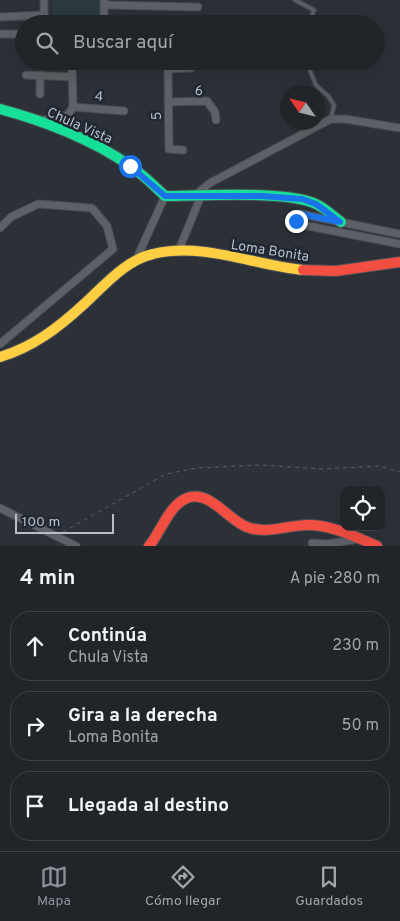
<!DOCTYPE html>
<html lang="es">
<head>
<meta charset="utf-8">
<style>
  :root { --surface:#21252a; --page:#292d32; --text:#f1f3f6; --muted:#a2a5a8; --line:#3e4247; --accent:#8c9099 }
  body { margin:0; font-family:Overpass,sans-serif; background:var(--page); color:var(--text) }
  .controls { position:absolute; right:15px; bottom:15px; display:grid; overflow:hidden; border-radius:10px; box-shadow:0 5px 20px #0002 }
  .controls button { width:45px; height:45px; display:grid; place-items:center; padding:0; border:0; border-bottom:1px solid var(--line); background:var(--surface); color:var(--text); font:25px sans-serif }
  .compass { position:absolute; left:280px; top:85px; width:45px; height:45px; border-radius:50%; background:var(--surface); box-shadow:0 5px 20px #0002; rotate:305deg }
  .scale { position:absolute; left:15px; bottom:12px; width:99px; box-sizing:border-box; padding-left:5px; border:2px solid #b8bec8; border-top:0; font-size:14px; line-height:18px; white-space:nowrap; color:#b8bec8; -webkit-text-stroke:4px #202732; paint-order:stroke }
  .stop { position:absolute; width:15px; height:15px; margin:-11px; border:4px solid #1a73e8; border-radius:50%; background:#fff }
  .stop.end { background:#1a73e8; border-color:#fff; box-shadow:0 1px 5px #0008 }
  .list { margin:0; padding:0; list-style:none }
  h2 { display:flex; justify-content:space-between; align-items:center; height:65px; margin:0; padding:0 20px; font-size:21px }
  h2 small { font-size:16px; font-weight:400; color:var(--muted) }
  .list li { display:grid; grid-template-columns:32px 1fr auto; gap:15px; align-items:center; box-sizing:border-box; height:70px; margin:0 10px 10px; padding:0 10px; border:1px solid var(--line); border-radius:20px }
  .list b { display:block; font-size:19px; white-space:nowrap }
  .list p { margin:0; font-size:16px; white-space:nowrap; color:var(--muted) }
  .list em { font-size:16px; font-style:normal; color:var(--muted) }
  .icon { flex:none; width:28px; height:28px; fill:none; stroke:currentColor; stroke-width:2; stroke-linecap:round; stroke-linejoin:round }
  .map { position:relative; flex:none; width:400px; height:546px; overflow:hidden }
  .search { position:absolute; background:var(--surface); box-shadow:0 5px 20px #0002; left:15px; right:15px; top:15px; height:55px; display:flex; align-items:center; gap:12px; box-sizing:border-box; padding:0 18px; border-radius:28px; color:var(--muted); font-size:19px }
  .sheet { height:305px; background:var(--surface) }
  nav { display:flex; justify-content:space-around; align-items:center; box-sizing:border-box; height:70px; border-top:1px solid var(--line); background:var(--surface); font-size:14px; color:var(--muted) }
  nav a { display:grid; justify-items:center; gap:2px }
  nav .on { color:var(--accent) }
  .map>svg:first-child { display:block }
  .green { fill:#2b3b3d }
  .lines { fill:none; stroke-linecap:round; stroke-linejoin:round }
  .lane-casing { stroke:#484c51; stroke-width:5.5 }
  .street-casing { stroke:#484c51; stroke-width:9 }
  .fast-casing { stroke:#4a4e55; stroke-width:12 }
  .slow-casing { stroke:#4a4e55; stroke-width:12 }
  .jam-casing { stroke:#4a4e55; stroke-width:12 }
  .path { stroke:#5a5e63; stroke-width:1; stroke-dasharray:4 4; stroke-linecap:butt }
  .lane { stroke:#5d6066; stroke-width:3 }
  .street { stroke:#5d6066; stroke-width:7 }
  .fast { stroke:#16e098; stroke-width:10 }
  .slow { stroke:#ffcf43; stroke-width:10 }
  .jam { stroke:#f24e42; stroke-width:10 }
  .route { stroke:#1a73e8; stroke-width:6 }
  .labels { text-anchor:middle; stroke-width:5; stroke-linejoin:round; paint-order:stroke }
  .street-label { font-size:14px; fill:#b8bec8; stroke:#202732 }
</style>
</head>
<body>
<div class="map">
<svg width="400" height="546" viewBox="0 0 400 546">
  <rect width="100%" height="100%" fill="#2c3138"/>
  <path class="green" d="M53 0H100L98 24H53Z"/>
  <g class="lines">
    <g class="lane-casing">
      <g id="lane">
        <path d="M295 0 314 10 309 24"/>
        <path d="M306 61 316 85 328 96 334 105 331 118"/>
      </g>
    </g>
    <g class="street-casing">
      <g id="street">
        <path d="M104 5 198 7"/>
        <path d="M0 17 44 15"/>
        <path d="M44 24V0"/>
        <path d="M104 24V0"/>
        <path d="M0 34H24"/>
        <path d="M164 61 168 66 169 149 183 150"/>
        <path d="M168 69 191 68 194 66V61"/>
        <path d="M26 75 72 77"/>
        <path d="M40 94V75"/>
        <path d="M168 102 207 101 215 112 216 120"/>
        <path d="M73 107 124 111"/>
        <path d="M39 121 68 115 73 107 72 61"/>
        <path d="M194 196 210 183 331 119H345L400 128"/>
        <path d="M0 228 11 217 38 204 92 208 107 226 113 249 0 344"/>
        <path d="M400 234 301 214 295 219 298 224 400 244"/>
        <path d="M178 252 201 196"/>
        <path d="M136 260 165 196"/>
        <path d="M0 508 76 546"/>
        <path d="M312 543 327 544 359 539"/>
      </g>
    </g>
    <g class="fast-casing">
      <path id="fast" d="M0 109C42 120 94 140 130 166 143 174 154 186 165 196 199 196 289 190 316 204 325 208 333 216 341 222"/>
    </g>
    <g class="slow-casing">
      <path id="slow" d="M0 357C33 347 58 328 83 305 103 287 125 260 153 254 203 242 253 265 303 270"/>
    </g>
    <g class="jam-casing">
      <g id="jam">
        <path d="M303 270 336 271 400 262"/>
        <path d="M149 546C161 532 169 505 187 498 209 489 228 520 247 527 268 535 290 524 311 525 334 526 356 537 377 546"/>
      </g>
    </g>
    <path class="path" d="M63 532 166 474 197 468 261 465 322 469 379 466 400 472"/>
    <use href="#lane" class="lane"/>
    <use href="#street" class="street"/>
    <use href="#fast" class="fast"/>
    <use href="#slow" class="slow"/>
    <use href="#jam" class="jam"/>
  </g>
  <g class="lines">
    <path class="route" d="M130 166 165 196H262L302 199 316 204 340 222 301 214 297 216 296 221"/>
  </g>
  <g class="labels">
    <g class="street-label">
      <text transform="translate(199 90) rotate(4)" y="5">6</text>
      <text transform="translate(99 96) rotate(5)" y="5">4</text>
      <text transform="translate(156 116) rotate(-91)" y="5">5</text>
      <text transform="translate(80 125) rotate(24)" y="5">Chula Vista</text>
      <text transform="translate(270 250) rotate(9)" y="5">Loma Bonita</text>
    </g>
  </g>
</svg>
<div class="controls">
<button><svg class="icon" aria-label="locate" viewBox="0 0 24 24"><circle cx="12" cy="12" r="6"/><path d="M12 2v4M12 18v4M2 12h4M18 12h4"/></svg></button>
</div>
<svg class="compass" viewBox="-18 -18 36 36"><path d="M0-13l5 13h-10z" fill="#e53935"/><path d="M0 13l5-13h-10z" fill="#a2a5a8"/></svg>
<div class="scale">100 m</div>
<div class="stop" style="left:130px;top:166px"></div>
<div class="stop end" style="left:296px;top:221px"></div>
<div class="search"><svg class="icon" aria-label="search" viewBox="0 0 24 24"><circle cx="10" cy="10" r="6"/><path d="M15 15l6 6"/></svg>Buscar aquí</div>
</div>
<section class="sheet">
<h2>4 min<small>A pie · 280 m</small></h2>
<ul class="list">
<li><svg class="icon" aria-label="ahead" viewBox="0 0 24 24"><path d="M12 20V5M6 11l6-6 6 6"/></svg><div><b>Continúa</b><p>Chula Vista</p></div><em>230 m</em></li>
<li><svg class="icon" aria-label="right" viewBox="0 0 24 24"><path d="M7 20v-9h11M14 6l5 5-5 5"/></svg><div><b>Gira a la derecha</b><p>Loma Bonita</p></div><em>50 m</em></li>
<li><svg class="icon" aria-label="arrive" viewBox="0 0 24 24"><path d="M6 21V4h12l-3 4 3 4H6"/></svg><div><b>Llegada al destino</b></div></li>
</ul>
</section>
<nav>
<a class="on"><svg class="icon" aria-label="map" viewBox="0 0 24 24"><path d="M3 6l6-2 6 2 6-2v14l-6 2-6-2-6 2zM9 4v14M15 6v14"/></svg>Mapa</a>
<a><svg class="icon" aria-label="directions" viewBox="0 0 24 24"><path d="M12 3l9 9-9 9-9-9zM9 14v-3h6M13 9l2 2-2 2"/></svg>Cómo llegar</a>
<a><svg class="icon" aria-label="saved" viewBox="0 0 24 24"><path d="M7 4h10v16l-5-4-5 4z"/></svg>Guardados</a>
</nav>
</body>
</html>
